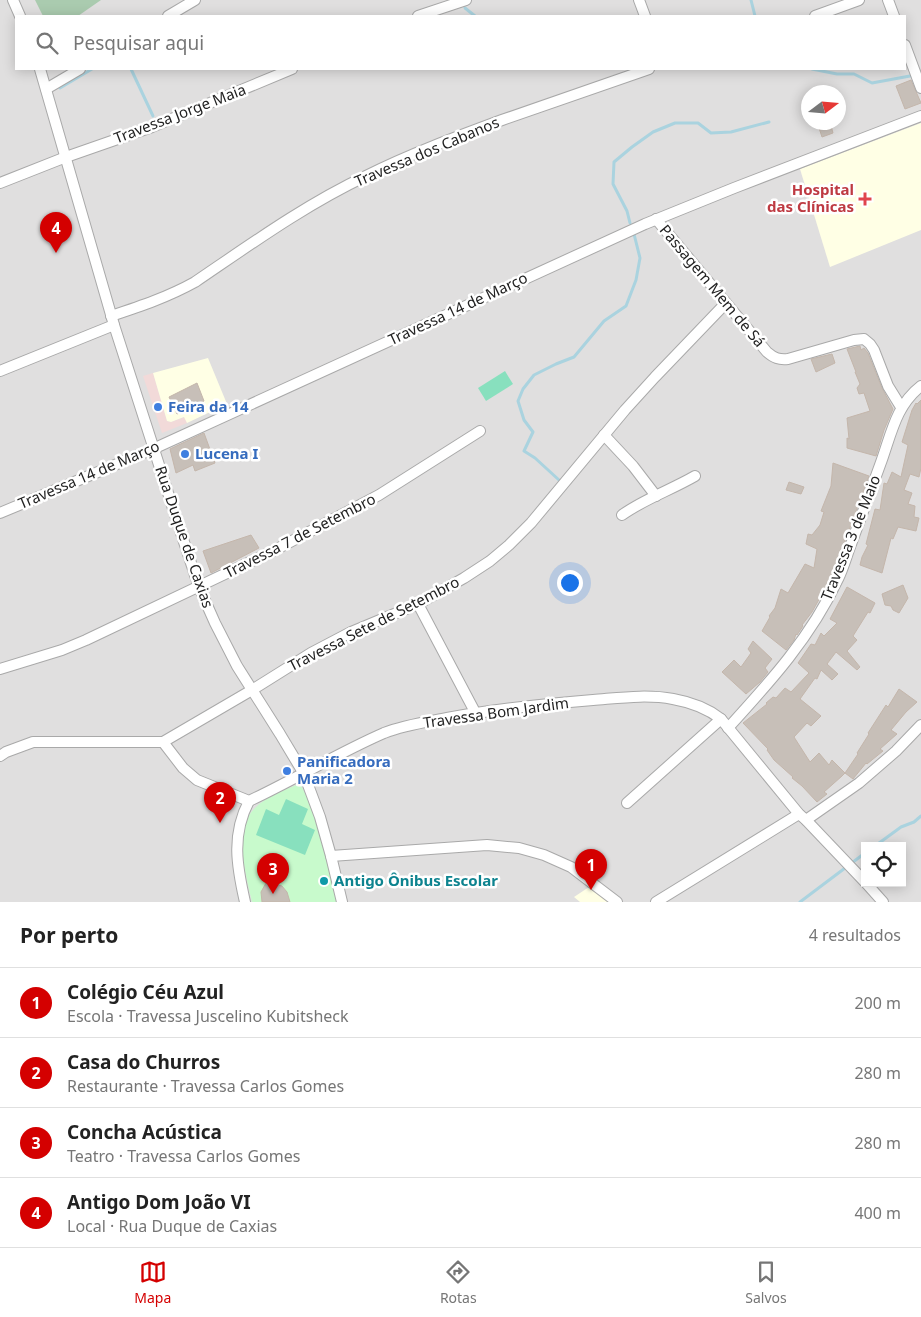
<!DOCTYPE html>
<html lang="pt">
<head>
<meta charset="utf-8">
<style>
  :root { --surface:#fff; --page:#f6f6f6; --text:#222; --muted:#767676; --line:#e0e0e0; --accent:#d40000 }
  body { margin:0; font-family:"Noto Sans",sans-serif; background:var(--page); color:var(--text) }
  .controls { position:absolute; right:15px; bottom:15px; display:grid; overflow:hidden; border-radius:0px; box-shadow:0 2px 12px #0003 }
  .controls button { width:45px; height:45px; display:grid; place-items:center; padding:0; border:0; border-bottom:1px solid var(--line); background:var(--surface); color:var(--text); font:25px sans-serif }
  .compass { position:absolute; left:801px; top:85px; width:45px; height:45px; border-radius:50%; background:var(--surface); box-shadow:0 2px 12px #0003; rotate:74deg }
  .you { position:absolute; left:569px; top:582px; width:18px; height:18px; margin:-12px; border:4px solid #fff; border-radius:50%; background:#1a73e8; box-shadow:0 0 0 8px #1a73e833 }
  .badge { display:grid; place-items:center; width:32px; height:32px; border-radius:50%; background:var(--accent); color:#fff; font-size:16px; font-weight:700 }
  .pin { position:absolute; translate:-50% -41px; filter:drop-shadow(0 1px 2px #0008) }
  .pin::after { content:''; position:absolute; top:26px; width:18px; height:15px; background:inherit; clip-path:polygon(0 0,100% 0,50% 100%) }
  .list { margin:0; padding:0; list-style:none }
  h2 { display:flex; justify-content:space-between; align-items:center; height:65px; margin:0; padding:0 20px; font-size:21px }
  h2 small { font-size:16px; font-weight:400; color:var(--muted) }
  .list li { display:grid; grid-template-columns:32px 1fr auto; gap:15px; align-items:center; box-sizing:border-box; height:70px; padding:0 20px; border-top:1px solid var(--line) }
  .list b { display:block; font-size:19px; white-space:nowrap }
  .list p { margin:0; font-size:16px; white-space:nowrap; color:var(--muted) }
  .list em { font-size:16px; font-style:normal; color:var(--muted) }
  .icon { flex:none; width:28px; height:28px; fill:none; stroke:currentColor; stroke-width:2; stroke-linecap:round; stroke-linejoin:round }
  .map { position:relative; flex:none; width:921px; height:902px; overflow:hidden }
  .search { position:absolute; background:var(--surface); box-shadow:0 2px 12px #0003; left:15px; right:15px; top:15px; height:55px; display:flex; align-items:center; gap:12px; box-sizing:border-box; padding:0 18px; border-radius:0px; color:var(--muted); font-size:19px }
  .sheet { height:345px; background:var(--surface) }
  nav { display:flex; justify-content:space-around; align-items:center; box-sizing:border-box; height:70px; border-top:1px solid var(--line); background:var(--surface); font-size:14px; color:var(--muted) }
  nav a { display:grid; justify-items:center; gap:2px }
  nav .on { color:var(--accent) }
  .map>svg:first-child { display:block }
  .residential { fill:#e0dfdf; fill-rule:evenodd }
  .commercial { fill:#f2dad9 }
  .education { fill:#ffffe5 }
  .cemetery { fill:#aacbaf }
  .park { fill:#c8facc }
  .pitch { fill:#88e0be }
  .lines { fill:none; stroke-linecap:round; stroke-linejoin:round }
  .stream { stroke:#aad3df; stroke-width:3 }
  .building { fill:#c7bfb8; stroke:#c4b6ab }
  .minor-casing { stroke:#a9a9a9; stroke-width:12 }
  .minor { stroke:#fff; stroke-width:10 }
  .health-dot { fill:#e0444e; stroke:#fff; stroke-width:2 }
  .shop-dot { fill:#3f7fe0; stroke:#fff; stroke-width:2 }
  .culture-dot { fill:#0f9aa8; stroke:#fff; stroke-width:2 }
  .labels { text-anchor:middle; stroke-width:5; stroke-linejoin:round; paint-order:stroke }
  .street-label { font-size:15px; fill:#222; stroke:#fff }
  .health-label { font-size:15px; font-weight:bold; fill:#be3a42; stroke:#fff; text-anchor:end }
  .shop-label { font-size:15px; font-weight:bold; fill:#366cbe; stroke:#fff; text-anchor:start }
  .culture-label { font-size:15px; font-weight:bold; fill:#0d838f; stroke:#fff; text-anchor:start }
</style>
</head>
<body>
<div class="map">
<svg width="921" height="902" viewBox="0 0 921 902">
  <rect width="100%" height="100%" fill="#f2efe9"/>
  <path class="residential" d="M0 0H921V902H0ZM16 16H905V69H16ZM808 92H838V122H808ZM865 846H902V883H865Z"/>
  <path class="commercial" d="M153 373 167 421 171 422 185 417 187 423 162 433 143 376Z"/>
  <g class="education">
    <path d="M921 123V230L830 267 800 169Z"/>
    <path d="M208 358 227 404 187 423 184 417 171 422 167 421 153 373Z"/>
    <path d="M592 885 611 902H580L574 897Z"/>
  </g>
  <path class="cemetery" d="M35 0H101L78 16H43Z"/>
  <path class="park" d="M300 783 316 816 339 902H252C246 875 232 830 255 808 265 797 286 790 300 783Z"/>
  <g class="pitch">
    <path d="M505 371 513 384 486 401 478 388Z"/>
    <path d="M286 799 308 809 302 824 315 830 305 855 256 835 266 809 279 815Z"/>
  </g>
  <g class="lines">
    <g class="stream">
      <path d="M751 0 755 16"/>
      <path d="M465 8 475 16"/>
      <path d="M131 69 153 116"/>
      <path d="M812 69 837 74H854L872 83 910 76"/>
      <path d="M60 88 92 69"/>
      <path d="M630 223 627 211 613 184 614 162 632 147 653 132 675 123H698L711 133 731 132 769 122"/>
      <path d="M559 480 535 458 524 451 533 432 524 420 518 401 523 389 534 375 556 364 574 357 604 321 626 306 636 280 640 258 634 234"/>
      <path d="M875 846 901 827 914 822 921 816"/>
      <path d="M800 902 865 853"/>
    </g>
  </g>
  <g class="building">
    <path d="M911 80 921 103 905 109 896 86Z"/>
    <path d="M817 122H830L833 133 822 137Z"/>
    <path d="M860 346 861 350 864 348 868 353 882 388 893 409 884 430 876 456 847 448V438L849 439 847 418 870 411 864 393 859 394 857 388 860 384 855 372H856L847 349Z"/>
    <path d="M832 354 835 363 816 372 811 359Z"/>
    <path d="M197 383 204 401 177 414 169 397Z"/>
    <path d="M921 400V468L919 477 910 474 904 490 912 493 908 504 915 506 914 517 919 518 916 531 898 527 893 539 891 538 882 573 860 565 862 557 868 545 866 544 875 509 880 510 884 483 887 484 892 472 901 477 908 445 902 442 912 410 916 403 917 404Z"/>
    <path d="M204 433 215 463 195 471 193 465 176 473 170 449Z"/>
    <path d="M833 463 869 476 832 576 812 612 802 625 803 626 797 635 796 634 794 640 786 650 762 631 770 617 769 616 775 608 781 589 788 593 805 564 814 568 817 549 806 544 808 534 812 535 820 525 824 512 821 511 831 486Z"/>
    <path d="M789 482 804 487 801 494 786 490Z"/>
    <path d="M251 535 259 548 211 573 203 551Z"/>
    <path d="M903 585 908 598 899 613 893 610 891 606 885 605 882 594Z"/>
    <path d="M847 587 875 603 870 613 868 612 853 636 857 640 847 651 860 667 857 670 836 652 827 664 838 674 832 680 821 670 817 679 815 678 800 699 821 716 811 726 807 723 794 737 810 762 819 753 829 765 832 760 845 773 842 776 824 792 827 794 817 802 802 786 792 778 793 777 774 760 767 750 768 749 743 723 767 704 766 703 773 697 776 698 785 688 791 692 809 673 798 663 811 644 815 645 821 633 824 636 837 623 830 619Z"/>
    <path d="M753 641 772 659 765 668 768 672 760 682 746 694 722 672 734 660 741 667 751 653 748 649Z"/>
    <path d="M899 689 917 702 906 712 891 730 897 734 880 749 883 751 867 764 866 763 853 779 845 773 858 754 857 753 869 734 868 733 886 705 888 707Z"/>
    <path d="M266 883 271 886 275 884 282 886 287 892 290 902H262L261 892Z"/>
  </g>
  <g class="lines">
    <g class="minor-casing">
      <g id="minor">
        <path d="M13 0 20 16"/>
        <path d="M639 0 645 16"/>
        <path d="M888 0 894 16"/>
        <path d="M168 16 195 0"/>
        <path d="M418 16 466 0"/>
        <path d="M815 16 859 0"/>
        <path d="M905 45 921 88"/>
        <path d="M40 69 114 325 178 524 199 587 215 623 237 666 280 734 304 774 320 817 331 856 342 902"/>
        <path d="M46 89 80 69"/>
        <path d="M0 183 66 157 152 127 292 69"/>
        <path d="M656 219 767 352C774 358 779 360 788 359L854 340 864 339 870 344 874 350 888 386 901 407"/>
        <path d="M111 316C141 306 168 297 195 282 251 244 305 205 366 176 410 154 456 137 502 120 551 103 600 86 649 69"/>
        <path d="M0 371 114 325"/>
        <path d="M604 435 633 466 656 496"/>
        <path d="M0 513 153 449 645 224 734 188 921 116"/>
        <path d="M622 515C644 499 671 490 695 476"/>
        <path d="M418 604 475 712"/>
        <path d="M0 669 62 650 86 640 273 551 379 495 480 431"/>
        <path d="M728 728C770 682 811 637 838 579 843 569 846 558 850 547 860 520 870 492 880 465 891 436 895 406 921 386"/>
        <path d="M163 742 252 690 311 653 351 632 418 604 464 578 490 561 509 545 531 523 625 410 655 377 726 303"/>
        <path d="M0 756 6 752 33 742H163L183 768 197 780 249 801C294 780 338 753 384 733 404 725 426 722 447 718 495 709 544 704 593 700 619 698 646 694 673 699 690 702 707 708 721 719L799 814 806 820 865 882"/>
        <path d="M627 803 721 719"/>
        <path d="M806 820 859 783 896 751 921 725"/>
        <path d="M331 856 487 845 519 848 544 855 571 867 617 902"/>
        <path d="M866 883 883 902"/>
        <path d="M245 902C237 867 231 835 249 801"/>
        <path d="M656 902 799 814"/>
      </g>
    </g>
    <use href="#minor" class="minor"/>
  </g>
  <path class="health-dot" d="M862.5 191.5h5v5h5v5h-5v5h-5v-5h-5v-5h5z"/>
  <g class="shop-dot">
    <circle cx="158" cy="407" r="5"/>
    <circle cx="185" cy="454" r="5"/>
    <circle cx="287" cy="771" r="5"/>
  </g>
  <circle class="culture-dot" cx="324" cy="881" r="5"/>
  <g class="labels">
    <g class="street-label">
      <text transform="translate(180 114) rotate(-21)" y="5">Travessa Jorge Maia</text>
      <text transform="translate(427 152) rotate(-23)" y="5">Travessa dos Cabanos</text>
      <text transform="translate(712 286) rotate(50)" y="5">Passagem Mem de Sá</text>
      <text transform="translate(458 309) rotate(-25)" y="5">Travessa 14 de Março</text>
      <text transform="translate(89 475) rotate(-23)" y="5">Travessa 14 de Março</text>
      <text transform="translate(300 536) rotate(-27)" y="5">Travessa 7 de Setembro</text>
      <text transform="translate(184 537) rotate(71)" y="5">Rua Duque de Caxias</text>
      <text transform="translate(851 538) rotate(-68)" y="5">Travessa 3 de Maio</text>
      <text transform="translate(374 624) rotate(-27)" y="5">Travessa Sete de Setembro</text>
      <text transform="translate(496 713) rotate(-8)" y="5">Travessa Bom Jardim</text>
    </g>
    <g class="health-label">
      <text x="854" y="195">Hospital<tspan x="854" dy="17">das Clínicas</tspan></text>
    </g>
    <g class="shop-label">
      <text x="168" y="412">Feira da 14</text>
      <text x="195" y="459">Lucena I</text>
      <text x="297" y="767">Panificadora<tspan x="297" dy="17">Maria 2</tspan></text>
    </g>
    <g class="culture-label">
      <text x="334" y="886">Antigo Ônibus Escolar</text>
    </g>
  </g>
</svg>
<div class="controls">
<button><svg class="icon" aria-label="locate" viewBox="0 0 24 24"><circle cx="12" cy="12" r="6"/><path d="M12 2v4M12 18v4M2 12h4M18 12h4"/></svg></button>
</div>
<svg class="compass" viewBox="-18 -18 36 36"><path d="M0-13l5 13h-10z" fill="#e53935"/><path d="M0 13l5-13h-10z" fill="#767676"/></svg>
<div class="you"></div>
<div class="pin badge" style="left:591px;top:890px">1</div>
<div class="pin badge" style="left:220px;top:823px">2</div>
<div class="pin badge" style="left:273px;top:894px">3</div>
<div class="pin badge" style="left:56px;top:253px">4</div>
<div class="search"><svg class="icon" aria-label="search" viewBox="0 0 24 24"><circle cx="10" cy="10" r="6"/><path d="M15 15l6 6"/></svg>Pesquisar aqui</div>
</div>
<section class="sheet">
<h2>Por perto<small>4 resultados</small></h2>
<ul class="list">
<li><span class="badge">1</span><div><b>Colégio Céu Azul</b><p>Escola · Travessa Juscelino Kubitsheck</p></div><em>200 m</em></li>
<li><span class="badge">2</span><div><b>Casa do Churros</b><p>Restaurante · Travessa Carlos Gomes</p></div><em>280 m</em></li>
<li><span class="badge">3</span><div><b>Concha Acústica</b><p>Teatro · Travessa Carlos Gomes</p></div><em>280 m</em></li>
<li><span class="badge">4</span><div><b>Antigo Dom João VI</b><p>Local · Rua Duque de Caxias</p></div><em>400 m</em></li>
</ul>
</section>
<nav>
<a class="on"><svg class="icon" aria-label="map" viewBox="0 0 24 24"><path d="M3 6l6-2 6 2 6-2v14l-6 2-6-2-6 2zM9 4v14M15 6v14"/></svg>Mapa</a>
<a><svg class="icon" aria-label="directions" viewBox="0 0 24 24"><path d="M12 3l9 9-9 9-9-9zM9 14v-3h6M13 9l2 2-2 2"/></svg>Rotas</a>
<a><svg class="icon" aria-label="saved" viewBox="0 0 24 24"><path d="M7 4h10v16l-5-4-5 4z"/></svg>Salvos</a>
</nav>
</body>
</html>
